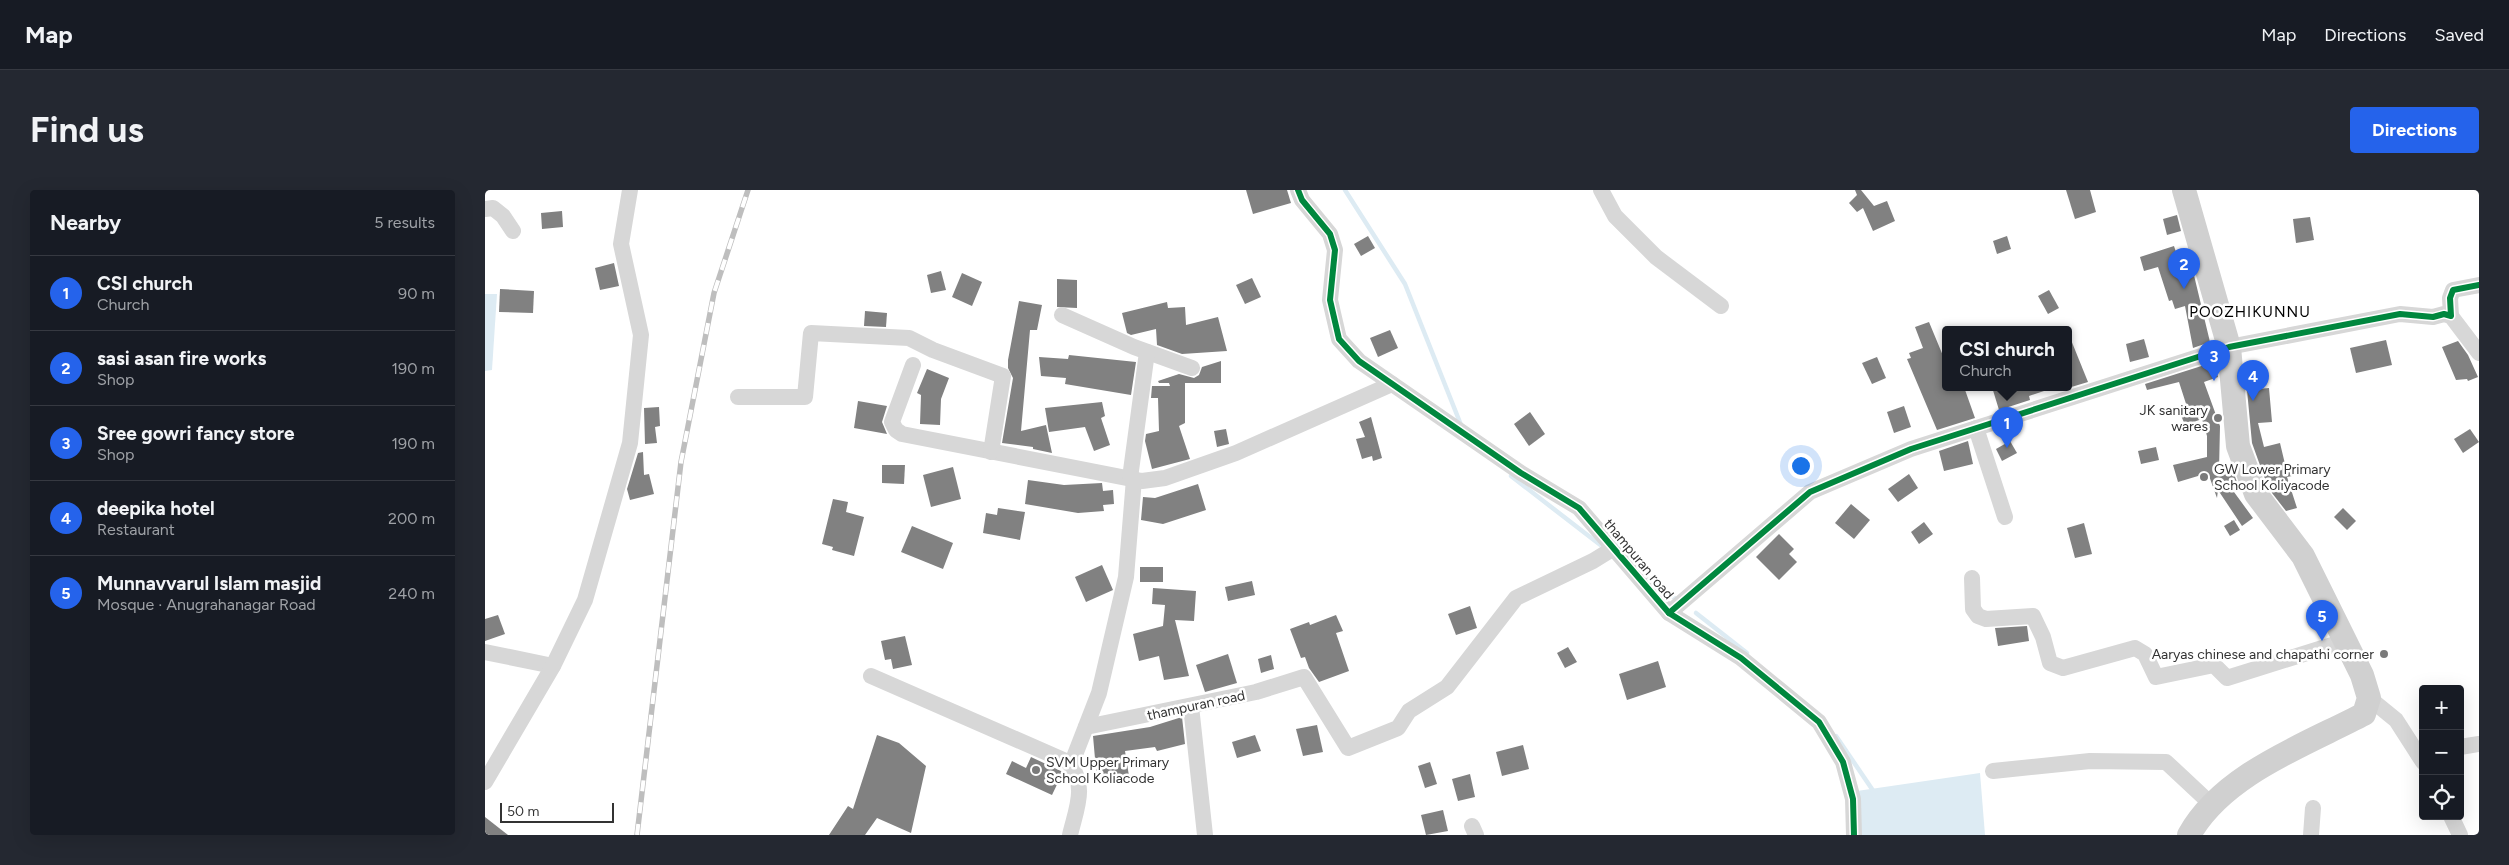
<!DOCTYPE html>
<html lang="en">
<head>
<meta charset="utf-8">
<style>
  :root { --surface:#171b24; --page:#242831; --text:#f1f3f6; --muted:#9ea1a6; --line:#363941; --accent:#2563eb }
  body { margin:0; font-family:Figtree,sans-serif; background:var(--page); color:var(--text) }
  .controls { position:absolute; right:15px; bottom:15px; display:grid; overflow:hidden; border-radius:5px; box-shadow:0 5px 20px #0002 }
  .controls button { width:45px; height:45px; display:grid; place-items:center; padding:0; border:0; border-bottom:1px solid var(--line); background:var(--surface); color:var(--text); font:25px sans-serif }
  .scale { position:absolute; left:15px; bottom:12px; width:114px; box-sizing:border-box; padding-left:5px; border:2px solid #333; border-top:0; font-size:14px; line-height:18px; white-space:nowrap; color:#333; -webkit-text-stroke:4px #fff; paint-order:stroke }
  .you { position:absolute; left:1315px; top:275px; width:18px; height:18px; margin:-12px; border:4px solid #fff; border-radius:50%; background:#1a73e8; box-shadow:0 0 0 8px #1a73e833 }
  .badge { display:grid; place-items:center; width:32px; height:32px; border-radius:50%; background:var(--accent); color:#fff; font-size:16px; font-weight:700 }
  .pin { position:absolute; translate:-50% -41px; filter:drop-shadow(0 1px 2px #0008) }
  .pin::after { content:''; position:absolute; top:26px; width:18px; height:15px; background:inherit; clip-path:polygon(0 0,100% 0,50% 100%) }
  .popup { position:absolute; left:1457px; top:136px; width:130px; height:65px; box-sizing:border-box; display:grid; place-content:center; border-radius:5px; background:var(--surface); filter:drop-shadow(0 1px 4px #0005); font-size:16px; white-space:nowrap; color:var(--muted) }
  .popup b { font-size:19px; color:var(--text) }
  .popup::after { content:''; position:absolute; left:50%; top:100%; margin-left:-10px; border:10px solid transparent; border-top-color:var(--surface) }
  .list { margin:0; padding:0; list-style:none }
  h2 { display:flex; justify-content:space-between; align-items:center; height:65px; margin:0; padding:0 20px; font-size:21px }
  h2 small { font-size:16px; font-weight:400; color:var(--muted) }
  .list li { display:grid; grid-template-columns:32px 1fr auto; gap:15px; align-items:center; box-sizing:border-box; height:75px; padding:0 20px; border-top:1px solid var(--line) }
  .list b { display:block; font-size:19px; white-space:nowrap }
  .list p { margin:0; font-size:16px; white-space:nowrap; color:var(--muted) }
  .list em { font-size:16px; font-style:normal; color:var(--muted) }
  .icon { flex:none; width:28px; height:28px; fill:none; stroke:currentColor; stroke-width:2; stroke-linecap:round; stroke-linejoin:round }
  .map { position:relative; flex:none; width:1994px; height:645px; overflow:hidden; border-radius:5px }
  header { display:flex; align-items:center; gap:30px; box-sizing:border-box; height:70px; padding:0 25px; background:var(--surface); border-bottom:1px solid var(--line) }
  header strong { font-size:24px }
  nav { display:flex; gap:28px; margin-inline-start:auto; font-size:18px }
  .intro { display:flex; align-items:center; justify-content:space-between; box-sizing:border-box; height:120px; padding:0 30px }
  h1 { margin:0; font-size:35px }
  .button { padding:12px 22px; border-radius:5px; background:var(--accent); color:#fff; font-size:18px; font-weight:700 }
  main { display:flex; gap:30px; padding:0 30px }
  aside { flex:1; background:var(--surface); border-radius:5px; box-shadow:0 5px 20px #0002 }
  .map>svg:first-child { display:block }
  .water { fill:#ddebf3 }
  .lines { fill:none; stroke-linecap:round; stroke-linejoin:round }
  .stream { stroke:#ddebf3; stroke-width:4.5 }
  .building { fill:#818181 }
  .minor { stroke:#d7d7d7; stroke-width:16 }
  .secondary { stroke:#d0d0d0; stroke-width:24 }
  .rail-casing { stroke:#bebebe; stroke-width:5.5 }
  .rail { stroke:#fff; stroke-width:4; stroke-dasharray:11; stroke-linecap:butt }
  .cycleway-casing { stroke:#fff; stroke-width:9 }
  .cycleway { stroke:#00873e; stroke-width:6 }
  .poi-dot { fill:#7a7a7a; stroke:#fff; stroke-width:2 }
  .labels { text-anchor:middle; stroke-width:5; stroke-linejoin:round; paint-order:stroke }
  .poi-label { font-size:14px; fill:#333; stroke:#fff; text-anchor:end }
  .street-label { font-size:14px; fill:#333; stroke:#fff }
  .neighbourhood-label { font-size:15px; letter-spacing:1px; fill:#000; stroke:#fff }
</style>
</head>
<body>
<header>
<strong>Map</strong>
<nav><a>Map</a><a>Directions</a><a>Saved</a></nav>
</header>
<div class="intro"><h1>Find us</h1><a class="button">Directions</a></div>
<main>
<aside>
<h2>Nearby<small>5 results</small></h2>
<ul class="list">
<li><span class="badge">1</span><div><b>CSI church</b><p>Church</p></div><em>90 m</em></li>
<li><span class="badge">2</span><div><b>sasi asan fire works</b><p>Shop</p></div><em>190 m</em></li>
<li><span class="badge">3</span><div><b>Sree gowri fancy store</b><p>Shop</p></div><em>190 m</em></li>
<li><span class="badge">4</span><div><b>deepika hotel</b><p>Restaurant</p></div><em>200 m</em></li>
<li><span class="badge">5</span><div><b>Munnavvarul Islam masjid</b><p>Mosque · Anugrahanagar Road</p></div><em>240 m</em></li>
</ul>
</aside>
<div class="map">
<svg width="1994" height="645" viewBox="0 0 1994 645">
  <rect width="100%" height="100%" fill="#fff"/>
  <g class="water">
    <path d="M0 104H12L7 180 0 181Z"/>
    <path d="M1495 583 1500 645H1373L1372 601Z"/>
  </g>
  <g class="lines">
    <g class="stream">
      <path d="M860 0 920 94 976 235"/>
      <path d="M1026 286 1118 357"/>
      <path d="M1167 393 1191 409"/>
      <path d="M1211 423 1262 463"/>
      <path d="M1351 546 1389 602"/>
    </g>
  </g>
  <g class="building">
    <path d="M761 0H802L806 13 768 24Z"/>
    <path d="M1370 0H1376L1389 16 1402 11 1410 31 1388 41 1378 18 1372 22 1364 13 1372 5Z"/>
    <path d="M1581 0H1605L1611 22 1590 29Z"/>
    <path d="M77 21 78 37 57 39 56 23Z"/>
    <path d="M1692 25 1696 41 1682 45 1678 29Z"/>
    <path d="M1825 27 1829 50 1811 53 1808 29Z"/>
    <path d="M883 46 890 58 876 66 869 54Z"/>
    <path d="M1522 46 1526 59 1512 64 1508 51Z"/>
    <path d="M1689 56 1697 80 1707 77 1725 152 1708 158 1700 116 1690 119 1687 110 1684 111 1673 77 1659 81 1655 67Z"/>
    <path d="M129 73 134 96 115 100 110 78Z"/>
    <path d="M456 81 461 100 446 103 442 85Z"/>
    <path d="M477 83 497 92 487 116 467 107Z"/>
    <path d="M767 88 776 107 760 114 751 95Z"/>
    <path d="M572 89 592 90V118L572 117Z"/>
    <path d="M15 99 49 101 48 123 14 122Z"/>
    <path d="M1564 100 1574 118 1563 124 1553 106Z"/>
    <path d="M534 111 557 115 552 140H545L536 241 561 235 567 263 548 259V257L517 253 528 188 523 178V170Z"/>
    <path d="M682 112 683 118 700 117 701 135 733 127 742 161 697 164 672 155 671 139 646 145 642 143 637 123Z"/>
    <path d="M380 121 402 123 401 137 379 136Z"/>
    <path d="M1444 132 1461 173V197H1479L1490 228 1452 240 1422 169 1426 168 1424 163 1438 158 1430 137Z"/>
    <path d="M905 140 913 158 893 167 885 148Z"/>
    <path d="M1584 145 1603 192 1583 198V145Z"/>
    <path d="M1659 149 1664 167 1645 172 1641 154Z"/>
    <path d="M1901 150 1907 175 1871 183 1865 158Z"/>
    <path d="M1973 151 1983 165 1993 187 1983 191 1982 189 1971 190 1957 157Z"/>
    <path d="M584 165 651 172 646 205 580 194 581 188 556 186 554 167 583 169Z"/>
    <path d="M1392 167 1401 188 1387 194 1377 173Z"/>
    <path d="M736 171V193H700V233L694 236 705 269 667 279 660 251 661 244 674 241 673 208H666L667 196H685L684 193H674L673 191 694 184 709 188 714 185 717 177Z"/>
    <path d="M1729 172 1733 187 1719 192 1735 236 1734 280 1746 276 1755 300 1749 302 1768 328 1757 336 1733 300 1732 308 1723 283 1693 292 1688 275 1722 267V246L1717 229 1700 235 1695 223 1703 220 1694 192 1662 200 1660 194Z"/>
    <path d="M442 179 464 188 456 209 455 235 435 234 436 205 432 203Z"/>
    <path d="M1507 197H1565V199L1544 206 1545 210 1514 220Z"/>
    <path d="M1784 198 1787 232 1773 233 1779 257 1795 253 1800 274 1804 273 1807 286 1802 287 1812 318 1801 321 1787 303 1784 291 1781 292 1767 253 1762 200Z"/>
    <path d="M373 211 402 216 397 232 402 244 369 238Z"/>
    <path d="M617 212 620 226 616 228 625 255 609 261 600 237 564 242 560 218Z"/>
    <path d="M1419 216 1426 237 1409 243 1402 222Z"/>
    <path d="M174 217 175 236 170 237 172 253 160 254 159 218Z"/>
    <path d="M1045 222 1060 244 1044 256 1029 234Z"/>
    <path d="M886 227 897 268 888 271 887 266 877 269 871 249 880 247 874 232Z"/>
    <path d="M741 239 744 254 732 257 729 241Z"/>
    <path d="M1985 239 1994 252 1978 263 1969 249Z"/>
    <path d="M1483 251 1488 274 1459 281 1454 261Z"/>
    <path d="M1525 251 1532 263 1517 271 1511 259Z"/>
    <path d="M1671 257 1674 270 1656 274 1653 261Z"/>
    <path d="M158 262 159 285 164 284 169 304 145 310 142 299 153 263Z"/>
    <path d="M397 275H420L419 294 397 293Z"/>
    <path d="M468 277 476 309 446 317 438 285Z"/>
    <path d="M1424 284 1433 298 1413 312 1403 299Z"/>
    <path d="M543 290 579 295 617 293 618 301 628 300 629 314 618 315 619 321 593 323 540 314Z"/>
    <path d="M713 294 721 320 678 334 656 330 658 307 670 308Z"/>
    <path d="M348 309 363 312 361 322 379 327 369 366 347 360 348 357 337 354Z"/>
    <path d="M1366 314 1385 330 1369 349 1350 333Z"/>
    <path d="M513 318 540 322 535 350 498 343 501 323 512 325Z"/>
    <path d="M1858 318 1871 331 1862 340 1849 327Z"/>
    <path d="M1749 330 1755 340 1745 346 1739 336Z"/>
    <path d="M1439 332 1448 344 1434 354 1426 342Z"/>
    <path d="M1599 333 1607 364 1590 368 1582 338Z"/>
    <path d="M427 336 468 353 458 379 416 362Z"/>
    <path d="M1294 344 1309 359 1304 364 1312 372 1294 390 1271 367Z"/>
    <path d="M617 375 628 400 601 412 590 387Z"/>
    <rect x="655" y="377" width="23" height="15"/>
    <path d="M767 391 770 405 743 411 740 397Z"/>
    <path d="M668 398 711 401 709 431 690 430 704 486 679 490 674 466 654 471 648 444 678 436 680 415 667 414Z"/>
    <path d="M985 416 992 438 971 445 963 424Z"/>
    <path d="M13 425 20 444 0 451V429Z"/>
    <path d="M851 425 858 441 851 443 864 481 834 492 824 478 820 467 816 468 805 439 824 432 825 435Z"/>
    <path d="M1542 436 1544 451 1513 456 1510 438Z"/>
    <path d="M420 446 427 475 408 479 406 469 400 470 396 451Z"/>
    <path d="M1083 457 1092 472 1080 478 1072 463Z"/>
    <path d="M743 464 752 493 720 502 711 475Z"/>
    <path d="M786 465 789 479 776 483 773 469Z"/>
    <path d="M1173 471 1181 497 1142 510 1134 484Z"/>
    <path d="M697 527 700 554 672 561 670 557 640 561 644 586 612 591 608 546 665 537Z"/>
    <path d="M832 535 838 562 818 566 811 539Z"/>
    <path d="M392 545 414 553 441 576 426 643 392 628 380 645H344L363 616 368 619Z"/>
    <path d="M770 545 776 561 752 568 747 552Z"/>
    <path d="M1038 555 1044 579 1017 586 1011 562Z"/>
    <path d="M546 567 578 582 567 605 521 584 527 571 541 578Z"/>
    <path d="M945 572 952 594 940 598 933 576Z"/>
    <path d="M985 584 990 607 973 611 967 589Z"/>
    <path d="M958 620 963 641 941 645 936 625Z"/>
    <path d="M0 627 23 645H0Z"/>
  </g>
  <g class="lines">
    <g class="minor">
      <path d="M813 0 817 10 845 44 850 60 845 110 854 149 874 171 1036 283 1094 318 1184 423 1256 468 1334 532 1358 572 1368 609 1369 645"/>
      <path d="M1116 0 1130 26 1171 67 1236 116"/>
      <path d="M0 19 8 18 18 26 28 41"/>
      <path d="M577 125 649 157 707 178"/>
      <path d="M1966 126 1994 163"/>
      <path d="M428 175 407 232 411 240 417 244 657 291 680 288 751 263 907 194"/>
      <path d="M253 207H320L326 143 424 148 448 160 518 186 506 262"/>
      <path d="M1491 238 1520 327"/>
      <path d="M645 288 662 162"/>
      <path d="M1487 388 1488 419 1493 426 1501 429 1548 426 1558 447 1565 473 1578 478 1650 458 1660 464 1671 487 1729 475 1742 488 1860 451"/>
      <path d="M1184 423 1325 302 1426 259 1744 157 1915 124 1948 127 1959 124 1966 126 1965 108 1968 100 1994 95"/>
      <path d="M0 462 68 476"/>
      <path d="M386 486 583 572C603 595 591 619 585 645"/>
      <path d="M1884 508 1911 530 1938 572"/>
      <path d="M706 516 720 645"/>
      <path d="M601 537 771 502 819 487 863 558 913 538 924 521 962 497 1031 408 1108 371 1129 358"/>
      <path d="M1975 557 1994 554"/>
      <path d="M586 575 614 503 641 387 649 289"/>
      <path d="M1508 581 1605 571 1681 572 1726 614"/>
      <path d="M0 592 68 476 100 410 145 253 156 145 136 54 145 0"/>
      <path d="M1966 626 1975 645"/>
      <path d="M987 636 991 645"/>
      <path d="M1826 645 1828 618"/>
    </g>
    <path class="secondary" d="M1699 0 1744 157 1753 256 1771 304 1818 366 1877 485 1884 508 1879 524C1820 555 1738 584 1704 645"/>
    <g class="rail-casing">
      <path id="rail" d="M152 645 196 272 229 103 263 0"/>
    </g>
    <use href="#rail" class="rail"/>
    <g class="cycleway-casing">
      <g id="cycleway">
        <path d="M813 0 817 10 845 44 850 60 845 110 854 149 874 171 1036 283 1094 318 1184 423 1256 468 1334 532 1358 572 1368 609 1369 645"/>
        <path d="M1184 423 1325 302 1426 259 1744 157 1915 124 1948 127 1959 124 1966 126 1965 108 1968 100 1994 95"/>
      </g>
    </g>
    <use href="#cycleway" class="cycleway"/>
  </g>
  <g class="poi-dot">
    <circle cx="1733" cy="228" r="5"/>
    <circle cx="1719" cy="287" r="5"/>
    <circle cx="1899" cy="464" r="5"/>
    <circle cx="551" cy="580" r="5"/>
  </g>
  <g class="labels">
    <g class="poi-label">
      <text x="1723" y="225">JK sanitary<tspan x="1723" dy="16">wares</tspan></text>
      <text x="1729" y="284" text-anchor="start">GW Lower Primary<tspan x="1729" dy="16">School Koliyacode</tspan></text>
      <text x="1889" y="469">Aaryas chinese and chapathi corner</text>
      <text x="561" y="577" text-anchor="start">SVM Upper Primary<tspan x="561" dy="16">School Koliacode</tspan></text>
    </g>
    <g class="street-label">
      <text transform="translate(1154 369) rotate(50)" y="5">thampuran road</text>
      <text transform="translate(711 515) rotate(-12)" y="5">thampuran road</text>
    </g>
    <g class="neighbourhood-label">
      <text x="1765" y="127">POOZHIKUNNU</text>
    </g>
  </g>
</svg>
<div class="controls">
<button>+</button>
<button>−</button>
<button><svg class="icon" aria-label="locate" viewBox="0 0 24 24"><circle cx="12" cy="12" r="6"/><path d="M12 2v4M12 18v4M2 12h4M18 12h4"/></svg></button>
</div>
<div class="scale">50 m</div>
<div class="you"></div>
<div class="pin badge" style="left:1522px;top:258px">1</div>
<div class="popup"><b>CSI church</b>Church</div>
<div class="pin badge" style="left:1699px;top:99px">2</div>
<div class="pin badge" style="left:1729px;top:191px">3</div>
<div class="pin badge" style="left:1768px;top:211px">4</div>
<div class="pin badge" style="left:1837px;top:451px">5</div>
</div>
</main>
</body>
</html>
